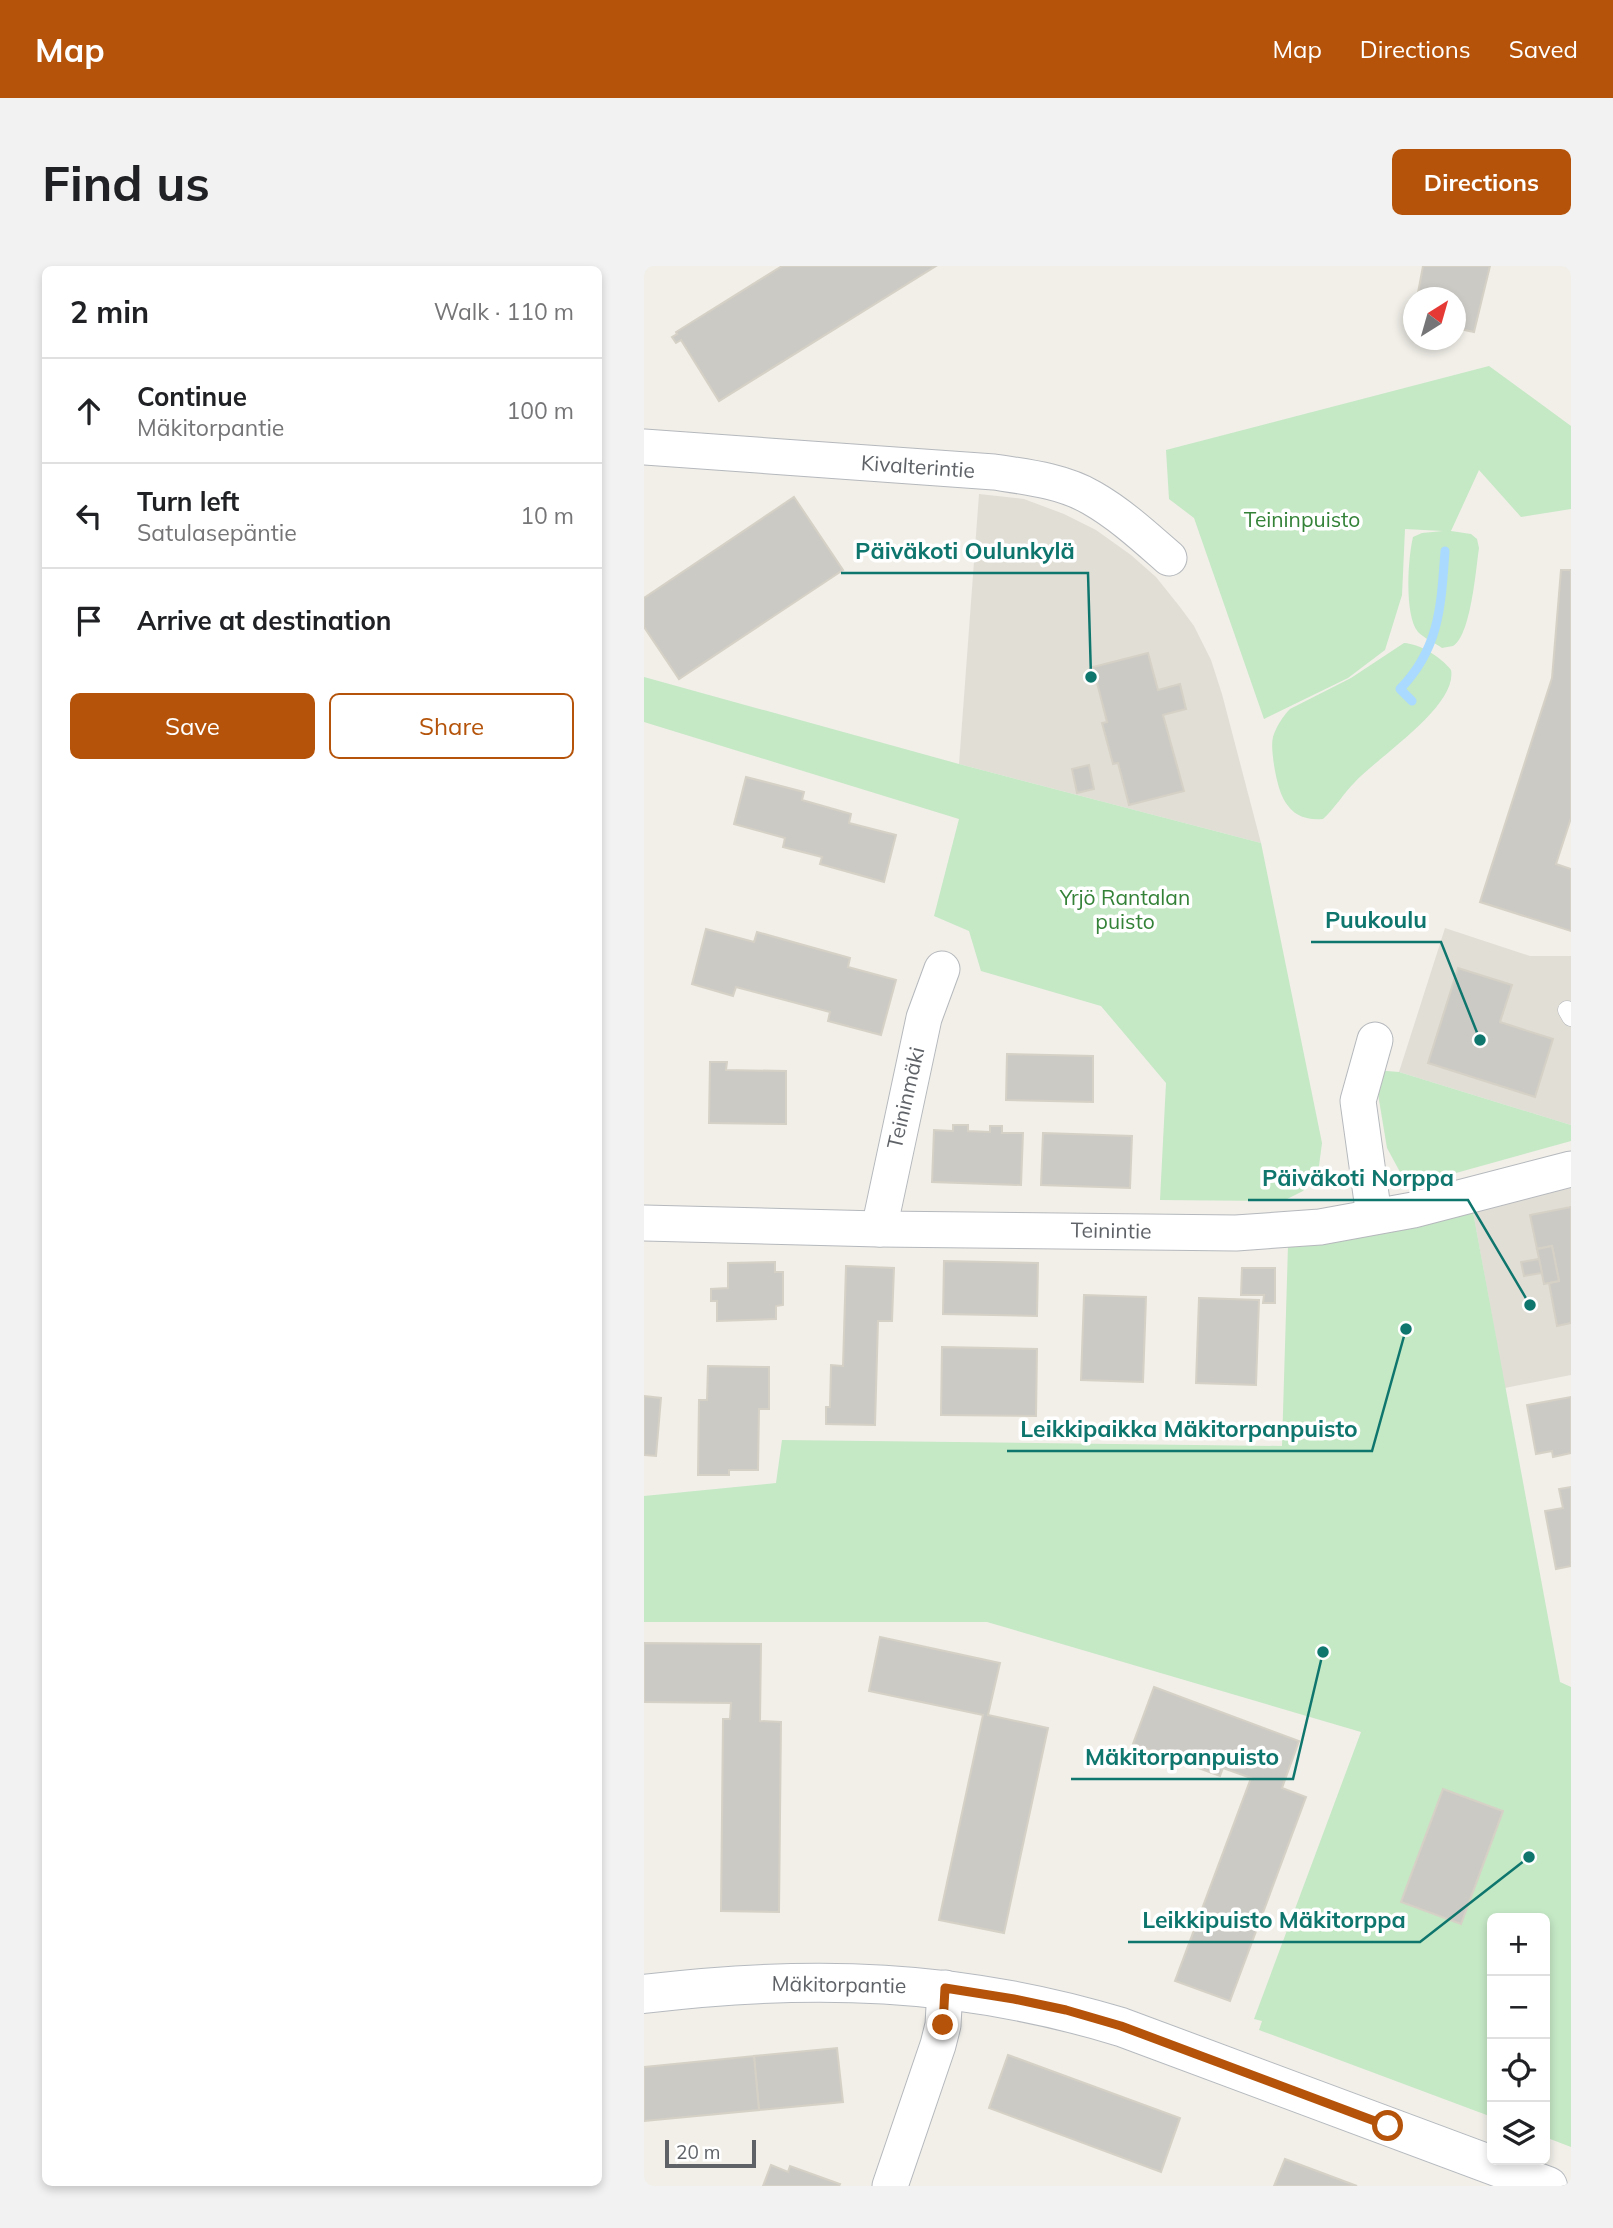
<!DOCTYPE html>
<html lang="en">
<head>
<meta charset="utf-8">
<style>
  :root { --surface:#fff; --page:#f2f2f2; --text:#202124; --muted:#757577; --line:#e0e0e0; --accent:#b45309 }
  body { margin:0; font-family:Mulish,sans-serif; background:var(--page); color:var(--text) }
  .controls { position:absolute; right:21px; bottom:21px; display:grid; overflow:hidden; border-radius:10px; box-shadow:0 4px 10px #0003 }
  .controls button { width:63px; height:63px; display:grid; place-items:center; padding:0; border:0; border-bottom:2px solid var(--line); background:var(--surface); color:var(--text); font:35px sans-serif }
  .compass { position:absolute; left:759px; top:21px; width:63px; height:63px; border-radius:50%; background:var(--surface); box-shadow:0 4px 10px #0003; rotate:37deg }
  .scale { position:absolute; left:21px; bottom:18px; width:91px; box-sizing:border-box; padding-left:7px; border:4px solid #5f6368; border-top:0; font-size:19px; line-height:24px; white-space:nowrap; color:#5f6368; -webkit-text-stroke:5px #fff; paint-order:stroke }
  .stop { position:absolute; width:21px; height:21px; margin:-16px; border:5px solid #b45309; border-radius:50%; background:#fff }
  .stop.end { background:#b45309; border-color:#fff; box-shadow:0 2px 7px #0008 }
  .list { margin:0; padding:0; list-style:none }
  h2 { display:flex; justify-content:space-between; align-items:center; height:91px; margin:0; padding:0 28px; font-size:30px }
  h2 small { font-size:23px; font-weight:400; color:var(--muted) }
  .list li { display:grid; grid-template-columns:46px 1fr auto; gap:21px; align-items:center; box-sizing:border-box; height:105px; padding:0 28px; border-top:2px solid var(--line) }
  .list b { display:block; font-size:26px; white-space:nowrap }
  .list p { margin:0; font-size:23px; white-space:nowrap; color:var(--muted) }
  .list em { font-size:23px; font-style:normal; color:var(--muted) }
  .actions { display:flex; gap:14px; padding:21px 28px }
  .actions a { flex:1; padding:16px 0; border:2px solid var(--accent); border-radius:10px; text-align:center; font-size:24px; color:var(--accent) }
  .actions .main { background:var(--accent); color:#fff }
  .icon { flex:none; width:38px; height:38px; fill:none; stroke:currentColor; stroke-width:2; stroke-linecap:round; stroke-linejoin:round }
  .map { position:relative; flex:none; width:927px; height:1920px; overflow:hidden; border-radius:10px }
  header { display:flex; align-items:center; gap:42px; box-sizing:border-box; height:98px; padding:0 35px; background:var(--accent); color:#fff }
  header strong { font-size:33px }
  nav { display:flex; gap:38px; margin-inline-start:auto; font-size:24px }
  .intro { display:flex; align-items:center; justify-content:space-between; box-sizing:border-box; height:168px; padding:0 42px }
  h1 { margin:0; font-size:49px }
  .button { padding:18px 32px; border-radius:10px; background:var(--accent); color:#fff; font-size:24px; font-weight:700 }
  main { display:flex; gap:42px; padding:0 42px }
  aside { flex:1; background:var(--surface); border-radius:10px; box-shadow:0 4px 10px #0003 }
  .map>svg:first-child { display:block }
  .education { fill:#e1ded6 }
  .green { fill:#c5e8c5 }
  .lines { fill:none; stroke-linecap:round; stroke-linejoin:round }
  .stream { stroke:#aadaff; stroke-width:9 }
  .building { fill:#cccac5; stroke:#d6d1c6; stroke-width:2 }
  .lane-casing { stroke:#b5b8bc; stroke-width:19 }
  .street-casing { stroke:#b5b8bc; stroke-width:37 }
  .secondary-casing { stroke:#b6babf; stroke-width:40 }
  .lane { stroke:#fff; stroke-width:18 }
  .street { stroke:#fff; stroke-width:35 }
  .secondary { stroke:#fff; stroke-width:38 }
  .route { stroke:#b45309; stroke-width:9 }
  .labels { text-anchor:middle; stroke-width:7; stroke-linejoin:round; paint-order:stroke }
  .street-label { font-size:21px; fill:#5f6368; stroke:#fff }
  .park-label { font-size:21px; fill:#348238; stroke:#fff }
  .leader { fill:none; stroke:#0f766e; stroke-width:2.5 }
  .callout-dot { fill:#0f766e; stroke:#fff; stroke-width:2.5 }
  .callout-label { font-size:23px; text-anchor:middle; font-weight:bold; fill:#0f766e; stroke:#fff; stroke-width:7; stroke-linejoin:round; paint-order:stroke }
</style>
</head>
<body>
<header>
<strong>Map</strong>
<nav><a>Map</a><a>Directions</a><a>Saved</a></nav>
</header>
<div class="intro"><h1>Find us</h1><a class="button">Directions</a></div>
<main>
<aside>
<h2>2 min<small>Walk · 110 m</small></h2>
<ul class="list">
<li><svg class="icon" aria-label="ahead" viewBox="0 0 24 24"><path d="M12 20V5M6 11l6-6 6 6"/></svg><div><b>Continue</b><p>Mäkitorpantie</p></div><em>100 m</em></li>
<li><svg class="icon" aria-label="left" viewBox="0 0 24 24"><path d="M17 20v-9H6M10 6l-5 5 5 5"/></svg><div><b>Turn left</b><p>Satulasepäntie</p></div><em>10 m</em></li>
<li><svg class="icon" aria-label="arrive" viewBox="0 0 24 24"><path d="M6 21V4h12l-3 4 3 4H6"/></svg><div><b>Arrive at destination</b></div></li>
</ul>
<div class="actions"><a class="main">Save</a><a>Share</a></div>
</aside>
<div class="map">
<svg width="927" height="1920" viewBox="0 0 927 1920">
  <rect width="100%" height="100%" fill="#f1efe8"/>
  <g class="education">
    <path d="M335 228 380 233 420 248 452 264 487 289 512 311 536 341 550 360 567 394 578 428 617 577 315 498Z"/>
    <path d="M801 662 886 690H927V859L755 806Z"/>
    <path d="M927 919V1109L861 1122 829 946Z"/>
  </g>
  <g class="green">
    <path d="M845 100 927 160V243L877 251 835 204 807 265 827 268 833 273 835 282C832 302 827 370 809 380 805 381 801 381 798 382 791 377 780 372 774 366 760 349 764 292 769 271L778 267 799 265 761 263 758 329 741 384 704 412 620 453 550 252 525 233 522 184Z"/>
    <path d="M760 377C776 378 797 391 807 404 814 440 734 491 711 516 699 528 691 542 679 553 643 556 635 529 630 499 629 491 627 479 629 471 632 461 639 450 646 443L707 412Z"/>
    <path d="M0 411 315 498 617 577 678 877 674 907 659 925 639 935 516 934 522 817 457 740 337 705 325 665 290 650 315 553 0 456Z"/>
    <path d="M730 804 755 806 927 859V875L776 917 756 906 743 882Z"/>
    <path d="M829 946 916 1416 927 1421V1881L901 1871V1652H848V1851L615 1764 618 1755 610 1753 717 1466 343 1356H0V1230L132 1217 138 1174 638 1180 644 980Z"/>
  </g>
  <g class="lines">
    <path class="stream" d="M768 435 756 423C796 382 797 339 801 285"/>
  </g>
  <g class="building">
    <path d="M138 0H292L75 135 37 74 32 77 28 71 33 68 32 66Z"/>
    <path d="M779 0H846L830 66 811 62V32H773Z"/>
    <path d="M150 231 199 304 35 413 0 361V332Z"/>
    <path d="M917 304H927V552L912 598 927 603V665L836 636 908 412Z"/>
    <path d="M504 387 514 424 536 418 542 443 519 449 540 525 485 539 474 497 469 498 458 457 463 456 449 401Z"/>
    <path d="M445 499 450 523 433 527 428 503Z"/>
    <path d="M102 511 160 526 158 534 207 548 205 557 252 569 240 616 176 598 178 591 139 581 141 572 90 558Z"/>
    <path d="M62 663 110 676 113 666 206 692 204 701 252 714 237 769 184 755 186 746 92 721 89 730 48 718Z"/>
    <path d="M814 702 868 719 856 756 909 773 891 831 784 797Z"/>
    <path d="M363 788 449 790V836L362 834Z"/>
    <path d="M66 796H83L82 804 142 805V858L65 857Z"/>
    <path d="M309 859H324V865L346 866V860H358V867H379L377 919 288 916 290 864 309 865Z"/>
    <path d="M399 867 488 870 486 922 397 919Z"/>
    <path d="M927 941V1057L913 1060 905 1017 915 1015 908 980 893 983 886 949Z"/>
    <path d="M908 980 915 1015 900 1018 893 983Z"/>
    <path d="M895 993 898 1007 880 1010 877 996Z"/>
    <path d="M300 995 394 997 393 1050 299 1048Z"/>
    <path d="M131 996V1006H139V1039L132 1040V1053L73 1055V1035H67V1023L84 1022V997Z"/>
    <path d="M202 1000 250 1002 248 1055H234L231 1159 182 1158V1141H186L187 1099 199 1100Z"/>
    <path d="M598 1002H631V1037H619L620 1029H597Z"/>
    <path d="M440 1029 502 1031 499 1116 437 1114Z"/>
    <path d="M555 1032 615 1034 612 1119 552 1117Z"/>
    <path d="M298 1081 393 1083 392 1150 297 1149Z"/>
    <path d="M64 1100 125 1101V1143H115L114 1204H85V1209H54L55 1134H63Z"/>
    <path d="M0 1130 17 1132 12 1190 0 1189Z"/>
    <path d="M927 1131V1187L909 1191 908 1185 892 1188 883 1139Z"/>
    <path d="M927 1221V1300L912 1303 901 1245 919 1242 915 1223Z"/>
    <path d="M236 1371 356 1397 344 1449 404 1462 360 1667 295 1654 339 1449 225 1425Z"/>
    <path d="M0 1377 117 1378 116 1455 137 1456 135 1646 77 1645 79 1453H86L87 1437 0 1436Z"/>
    <path d="M510 1421 655 1475 638 1522 662 1531 586 1735 531 1715 607 1512 579 1502 576 1510 489 1478Z"/>
    <path d="M799 1523 859 1545 817 1658 757 1636Z"/>
    <path d="M193 1782 199 1836 115 1844 110 1790Z"/>
    <path d="M364 1789 536 1852 517 1906 345 1842Z"/>
    <path d="M110 1790 115 1844 0 1855V1801Z"/>
    <path d="M641 1893 713 1920H630Z"/>
    <path d="M127 1899 144 1906 146 1900 196 1918 195 1920H119Z"/>
  </g>
  <g class="lines">
    <g class="lane-casing">
      <path id="lane" d="M923 744 927 751"/>
    </g>
    <g class="street-casing">
      <g id="street">
        <path d="M0 181 350 206C383 211 419 215 448 232 476 248 501 271 525 292"/>
        <path d="M730 950 714 835 731 774"/>
        <path d="M0 957 235 963 592 967 676 961 769 944 927 903"/>
        <path d="M235 963 280 752 298 703"/>
        <path d="M246 1920 294 1779 299 1759 301 1722"/>
      </g>
    </g>
    <g class="secondary-casing">
      <path id="secondary" d="M0 1728C166 1708 316 1712 477 1761L904 1920"/>
    </g>
    <use href="#lane" class="lane"/>
    <use href="#street" class="street"/>
    <use href="#secondary" class="secondary"/>
  </g>
  <g class="lines">
    <path class="route" d="M299 1759 301 1722 370 1733 422 1744 477 1760 744 1860"/>
  </g>
  <g class="labels">
    <g class="street-label">
      <text transform="translate(274 201) rotate(4)" y="7">Kivalterintie</text>
      <text transform="translate(262 832) rotate(-77)" y="7">Teininmäki</text>
      <text transform="translate(467 965) rotate(1)" y="7">Teinintie</text>
      <text transform="translate(195 1719) rotate(1)" y="7">Mäkitorpantie</text>
    </g>
    <g class="park-label">
      <text x="658" y="261">Teininpuisto</text>
      <text x="481" y="639">Yrjö Rantalan<tspan x="481" dy="24">puisto</tspan></text>
    </g>
  </g>
  <path class="leader" d="M447 411L444 307H197M836 774L797 676H667M886 1039L824 934H604M762 1063L728 1185H363M679 1386L649 1513H427M885 1591L776 1676H484"/>
  <g class="callout-dot">
    <circle cx="447" cy="411" r="7"/>
    <circle cx="836" cy="774" r="7"/>
    <circle cx="886" cy="1039" r="7"/>
    <circle cx="762" cy="1063" r="7"/>
    <circle cx="679" cy="1386" r="7"/>
    <circle cx="885" cy="1591" r="7"/>
  </g>
  <g class="callout-label">
    <text x="321" y="293">Päiväkoti Oulunkylä</text>
    <text x="732" y="662">Puukoulu</text>
    <text x="714" y="920">Päiväkoti Norppa</text>
    <text x="545" y="1171">Leikkipaikka Mäkitorpanpuisto</text>
    <text x="538" y="1499">Mäkitorpanpuisto</text>
    <text x="630" y="1662">Leikkipuisto Mäkitorppa</text>
  </g>
</svg>
<div class="controls">
<button>+</button>
<button>−</button>
<button><svg class="icon" aria-label="locate" viewBox="0 0 24 24"><circle cx="12" cy="12" r="6"/><path d="M12 2v4M12 18v4M2 12h4M18 12h4"/></svg></button>
<button><svg class="icon" aria-label="layers" viewBox="0 0 24 24"><path d="M12 4l9 5-9 5-9-5zM3 14l9 5 9-5"/></svg></button>
</div>
<svg class="compass" viewBox="-18 -18 36 36"><path d="M0-13l5 13h-10z" fill="#e53935"/><path d="M0 13l5-13h-10z" fill="#757577"/></svg>
<div class="scale">20 m</div>
<div class="stop" style="left:744px;top:1860px"></div>
<div class="stop end" style="left:299px;top:1759px"></div>
</div>
</main>
</body>
</html>
